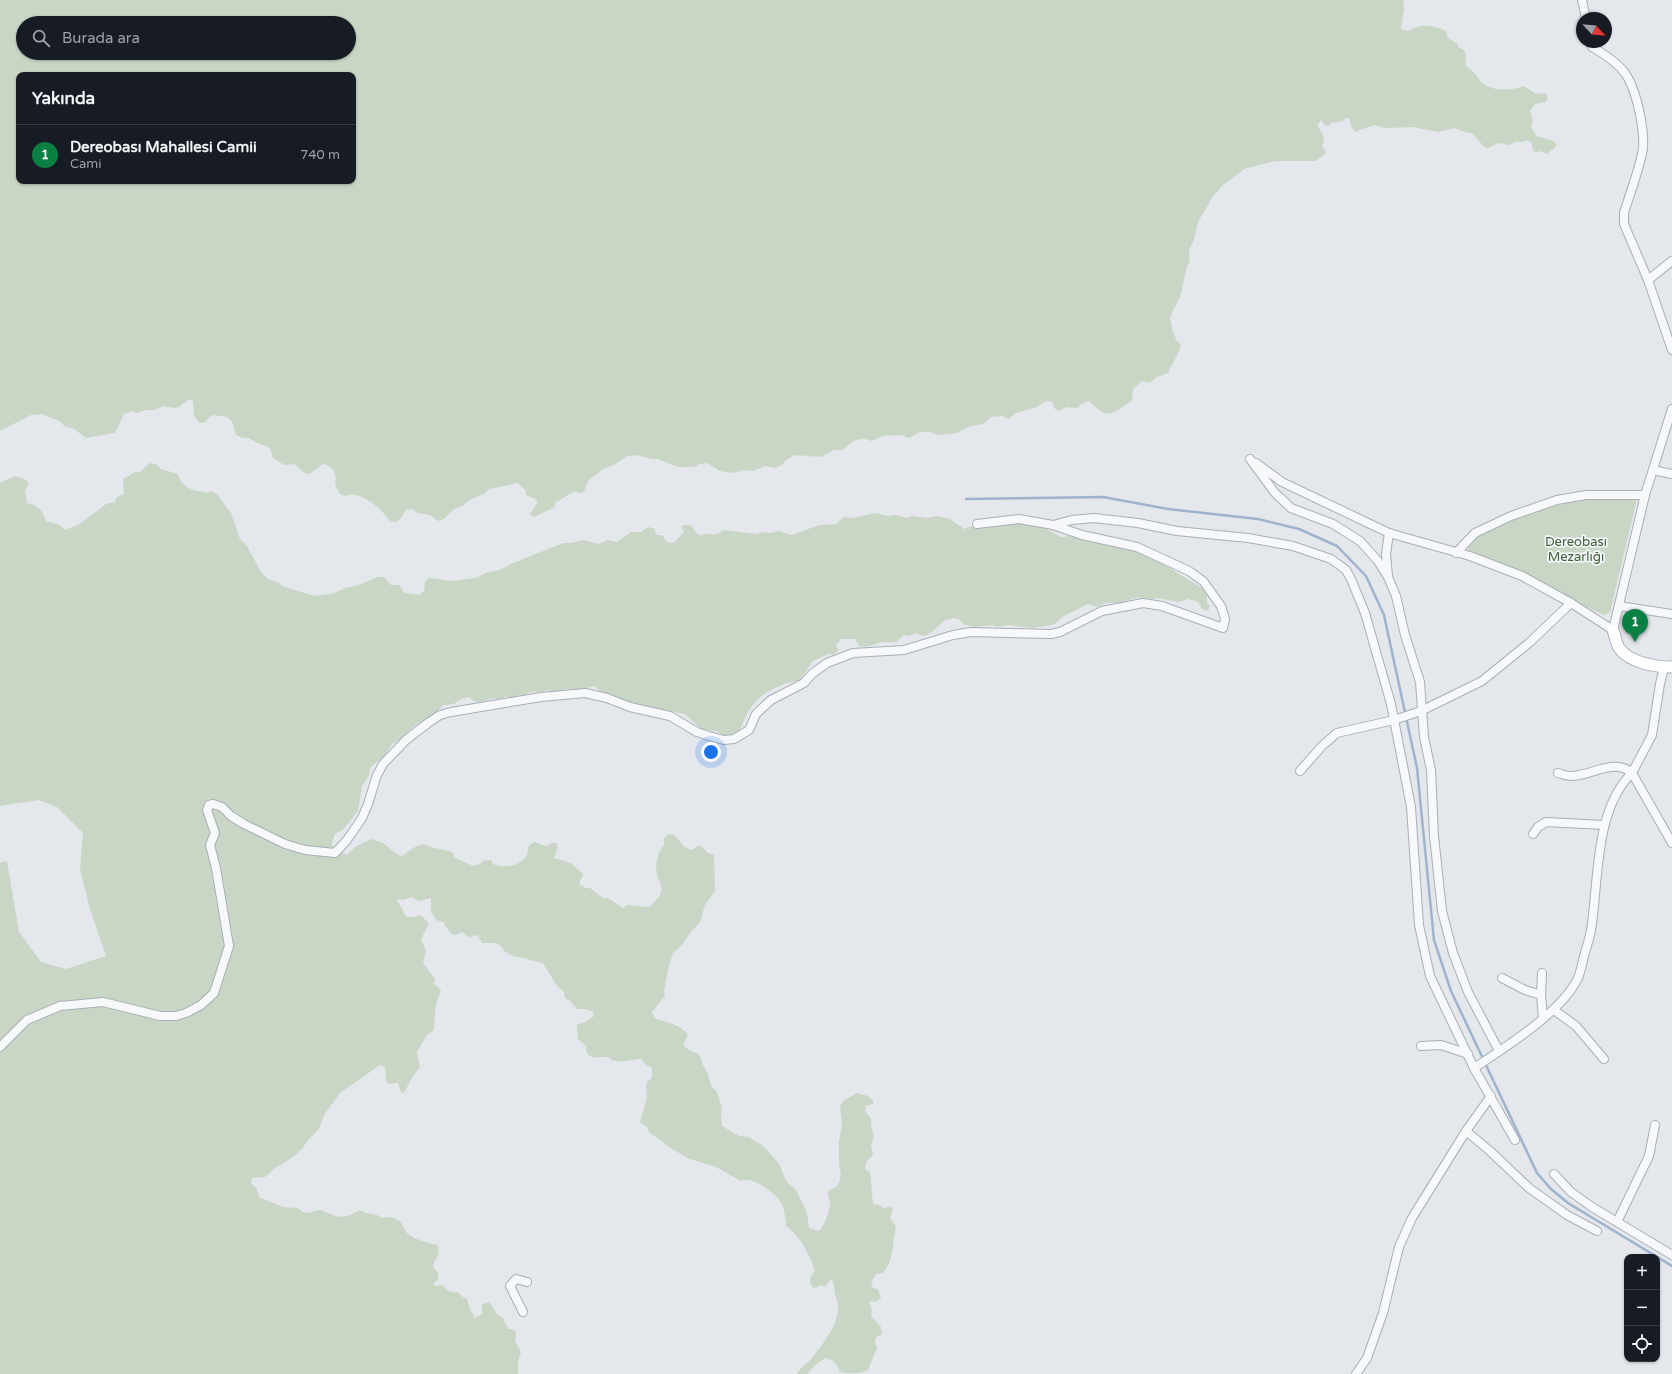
<!DOCTYPE html>
<html lang="tr">
<head>
<meta charset="utf-8">
<style>
  :root { --surface:#171b24; --page:#20242c; --text:#f1f3f6; --muted:#9ea1a6; --line:#363941; --accent:#0b8043 }
  body { margin:0; font-family:"Varela Round",sans-serif; background:var(--page); color:var(--text) }
  .controls { position:absolute; right:12px; bottom:12px; display:grid; overflow:hidden; border-radius:8px; box-shadow:0 1px 3px #0004 }
  .controls button { width:36px; height:36px; display:grid; place-items:center; padding:0; border:0; border-bottom:1px solid var(--line); background:var(--surface); color:var(--text); font:20px sans-serif }
  .compass { position:absolute; left:1576px; top:12px; width:36px; height:36px; border-radius:50%; background:var(--surface); box-shadow:0 1px 3px #0004; rotate:116deg }
  .you { position:absolute; left:711px; top:752px; width:14px; height:14px; margin:-10px; border:3px solid #fff; border-radius:50%; background:#1a73e8; box-shadow:0 0 0 6px #1a73e833 }
  .badge { display:grid; place-items:center; width:26px; height:26px; border-radius:50%; background:var(--accent); color:#fff; font-size:13px; font-weight:700 }
  .pin { position:absolute; translate:-50% -33px; filter:drop-shadow(0 1px 2px #0008) }
  .pin::after { content:''; position:absolute; top:21px; width:14px; height:12px; background:inherit; clip-path:polygon(0 0,100% 0,50% 100%) }
  .list { margin:0; padding:0; list-style:none }
  h2 { display:flex; justify-content:space-between; align-items:center; height:52px; margin:0; padding:0 16px; font-size:17px }
  h2 small { font-size:13px; font-weight:400; color:var(--muted) }
  .list li { display:grid; grid-template-columns:26px 1fr auto; gap:12px; align-items:center; box-sizing:border-box; height:60px; padding:0 16px; border-top:1px solid var(--line) }
  .list b { display:block; font-size:15px; white-space:nowrap }
  .list p { margin:0; font-size:13px; white-space:nowrap; color:var(--muted) }
  .list em { font-size:13px; font-style:normal; color:var(--muted) }
  .icon { flex:none; width:22px; height:22px; fill:none; stroke:currentColor; stroke-width:2; stroke-linecap:round; stroke-linejoin:round }
  .map { position:relative; flex:none; width:1672px; height:1374px; overflow:hidden }
  .search { position:absolute; background:var(--surface); box-shadow:0 1px 3px #0004; left:16px; top:16px; width:340px; height:44px; display:flex; align-items:center; gap:10px; box-sizing:border-box; padding:0 14px; border-radius:22px; color:var(--muted); font-size:15px }
  .panel { position:absolute; background:var(--surface); box-shadow:0 1px 3px #0004; left:16px; top:72px; width:340px; height:112px; border-radius:8px }
  .map>svg:first-child { display:block }
  .green { fill:#c9d6c5; fill-rule:evenodd }
  .lines { fill:none; stroke-linecap:round; stroke-linejoin:round }
  .stream { stroke:#9fb4cc; stroke-width:2.5 }
  .street-casing { stroke:#a9aeb7; stroke-width:10 }
  .secondary-casing { stroke:#a9aeb7; stroke-width:13 }
  .street { stroke:#f7f8fa; stroke-width:8 }
  .secondary { stroke:#fff; stroke-width:11 }
  .labels { text-anchor:middle; stroke-width:3.5; stroke-linejoin:round; paint-order:stroke }
  .park-label { font-size:13px; fill:#3f6138; stroke:#f4f6f9 }
</style>
</head>
<body>
<div class="map">
<svg width="1672" height="1374" viewBox="0 0 1672 1374">
  <rect width="100%" height="100%" fill="#e4e7ec"/>
  <g class="green">
    <path d="M0 0H1403L1404 9 1401 29 1408 31C1419 23 1434 25 1446 31L1448 38 1458 44V47L1464 50 1466 54C1465 71 1466 64 1476 75 1478 78 1481 82 1484 84 1495 92 1513 90 1524 86L1536 94 1546 93 1548 99 1545 102 1535 104 1530 111 1533 121 1531 126 1536 136 1554 141 1557 146 1547 154 1540 151 1535 153 1532 148V143L1528 140 1521 142 1517 141 1508 145 1498 143 1488 148 1483 146 1476 137 1472 133H1467L1455 128 1438 132 1412 127 1385 128 1374 125 1355 132 1351 126 1350 119 1346 118 1343 121 1332 123 1328 126 1324 125 1322 120 1317 125C1321 132 1327 137 1322 145L1326 153 1316 161H1275L1244 169 1223 185 1213 196 1198 222 1194 240 1189 250 1190 261 1187 266 1180 297 1170 317 1173 332 1177 341 1181 345C1178 355 1172 364 1168 373L1157 377 1150 383 1142 381 1133 389 1132 401C1123 405 1112 418 1102 412 1097 409 1093 404 1089 401L1081 404 1078 408 1067 407 1058 411 1054 408 1053 402 1046 401 1037 407 1016 413 1009 419 1002 416 991 417 983 424 968 427 957 433 938 435 930 432H920L909 438 902 435 883 436 871 441C860 436 851 441 843 450H834L821 457 795 455 786 460 782 465 775 468 765 466 753 471 744 470 734 473 720 471 707 463 699 464 694 467H678L657 459H652L636 455 627 456 614 465 603 469 588 481 584 492 579 493 576 491C569 493 563 499 556 502L555 507 534 517 530 514 538 502 535 499 526 495V491L518 483 489 489 484 494 471 499 462 506 454 509 444 519 438 521 430 515 418 513 412 509 406 510 401 518 396 522 390 521C383 511 371 500 359 496 347 491 341 504 335 483 338 474 332 465 323 464L309 474 304 473 295 464 284 465 273 458 271 450 268 447 257 443 249 438H243L236 435 232 421 227 417 212 415 204 423H199L194 415 193 401 189 399 179 407 174 408 164 406 154 410H145L137 413 132 411 124 414 115 433 86 438 74 429 64 426 61 422 42 414 31 415 0 431ZM23 23H349V53H23ZM19 75H353V181H19Z"/>
    <path d="M150 463 156 464 161 469 178 474C180 484 189 490 198 491 204 491 206 494 211 491L217 494 231 513 240 539 247 546 261 572 268 579 278 582 282 586 315 596 332 594 345 588 359 585 378 577H384L391 585H399L404 593 419 595 424 591 425 582 429 578 452 581 476 578 486 573 500 570 511 564 563 543H572L583 540 599 544 607 540 617 542 631 532H641L648 527 655 529 656 535H662L667 542 674 543 684 532 681 526C696 522 691 530 699 535 703 536 701 534 705 534 714 534 716 536 723 530L757 534 761 532 770 533 779 531 792 535 819 525 837 524 839 521 844 517 853 518 875 513 888 516 896 515 907 518 912 516 927 518 937 516 950 519 964 529 972 526 1010 521 1044 526 1048 530 1061 537 1075 536 1124 547 1153 558 1197 585 1207 593V603L1210 606 1208 611 1202 609 1198 602 1188 599 1178 602 1158 598 1149 599 1139 597 1119 603H1106L1097 607 1088 604 1064 616 1053 625 1032 628 1009 625 997 627 992 625 974 627 963 624 959 619 953 618 944 621 931 633 923 636 916 633 909 636 904 635 896 642C891 643 886 642 882 642 874 644 868 648 859 646L855 639H841L836 645 838 650 834 655 828 654 813 661 799 681C792 681 788 683 782 685 755 696 750 706 739 732L725 736 716 731 701 729 685 714 638 705 611 697 600 691 594 686 579 690 565 689 557 692 548 690 541 692H530L524 697 513 700 506 696 499 701 495 698C485 700 477 706 469 697L461 699 454 704 443 705 435 714 414 726 399 740 392 744 383 757 370 768 369 775 362 786 358 811 343 830 335 834 332 843 333 847 347 855 355 847 371 839 383 843 398 855 402 856 415 847 424 844 431 847 452 852 454 857 473 866 480 864 483 861 491 860 493 864C503 869 522 866 527 855 528 852 528 848 529 845L535 842 546 846 552 843H556L558 847 554 858 571 863 583 874 579 884 585 888H590L603 898H608L623 908 627 905 650 907C653 903 660 897 661 892 663 886 660 883 658 878 654 868 657 853 664 845V839L667 835 673 834C681 841 682 848 692 850L697 846H700L708 853 714 855 715 891 705 905 700 922 690 933 682 945 673 953 668 969 664 991 665 996 652 1012 655 1018C667 1023 679 1023 688 1035L683 1044C685 1048 693 1053 697 1053L700 1056 703 1066 705 1068 708 1075 711 1086 717 1092 722 1108 721 1115 722 1126 739 1136 748 1137 762 1145 776 1160 780 1166 786 1181 796 1190 804 1206 807 1213 809 1228 819 1231C824 1227 830 1210 830 1204 829 1199 828 1196 828 1191L836 1187 840 1180 841 1173 839 1165V1142L842 1123 840 1106 843 1101 857 1093 868 1096 873 1100V1104L866 1106 865 1111 871 1119V1125L874 1136 871 1146 873 1154 866 1163 865 1169 870 1173 873 1204 880 1205 883 1208 891 1207 893 1210 890 1218 896 1226C892 1243 895 1259 883 1273L876 1274 871 1283 873 1288 878 1289 881 1298 877 1301 869 1302 872 1310 871 1316 881 1327 882 1333 880 1336H877L875 1341 877 1348 868 1370C861 1374 848 1374 840 1372 837 1364 835 1361 826 1358 820 1361 811 1367 808 1374H797C800 1367 807 1364 812 1358 825 1340 844 1320 836 1297 833 1290 836 1285 831 1279L825 1287 821 1285 814 1288 812 1287C809 1280 810 1277 815 1271 809 1254 801 1237 786 1226 786 1219 784 1210 782 1204 776 1193 753 1176 741 1181L716 1167 690 1159 672 1149 649 1132 647 1127 640 1122 647 1097 646 1086 647 1082 652 1078V1068L646 1065 641 1059C630 1059 617 1066 608 1057 598 1056 586 1062 586 1046L578 1039 577 1027 578 1024 585 1022 593 1017 594 1012 585 1009H577L570 1001 565 998 564 992 557 986 543 963 529 960 526 958 515 957 504 951 501 946 496 943H482L478 935 469 937 462 932 455 935 451 934 443 922 436 920 431 911V898L418 901 412 897 403 900 398 899 397 901C408 913 399 921 421 915L429 924 421 939 426 951 423 963 435 979 434 984 440 989 441 992C434 1004 435 1017 434 1030L427 1035 417 1052 420 1067 413 1076 404 1093 401 1092 398 1083 388 1084 386 1080 385 1067 380 1065 340 1093 324 1115 319 1129 307 1141 303 1148 292 1158 275 1168 265 1177 252 1178 251 1183 257 1189 259 1197 283 1207 298 1208 303 1212 307 1213 320 1210C340 1218 341 1220 360 1210L366 1213 377 1215 383 1218 391 1217C407 1223 399 1224 408 1234 415 1240 429 1243 438 1245L439 1253 433 1265 435 1270 438 1272V1278L433 1285 438 1286 443 1285C446 1291 452 1293 458 1292L461 1296 467 1299 470 1309 475 1318 482 1314V1304L489 1302 497 1314 503 1318 508 1329H513L516 1332 515 1341 521 1352 518 1361V1374H0V863L7 861 19 932 41 962 66 969 106 956 90 909 80 869 83 833 57 807 39 800 0 806V483L15 476 22 478 29 482 25 492 27 503C37 505 43 510 46 521L59 525 65 530 80 524 106 504 115 502 117 497 124 494 123 479 135 472H140Z"/>
    <path d="M1596 498 1637 499 1610 612 1604 615 1468 550V542C1507 518 1550 504 1596 498Z"/>
  </g>
  <g class="lines">
    <path class="stream" d="M966 499 1103 497 1168 509 1258 519 1299 529 1337 546 1366 576 1384 615 1417 768 1434 940 1451 991 1537 1173 1551 1189 1568 1203 1672 1266"/>
    <g class="street-casing">
      <g id="street">
        <path d="M1582 0 1586 18"/>
        <path d="M1591 42 1592 47C1625 66 1632 77 1640 114 1642 125 1644 137 1643 148 1640 168 1630 193 1624 213V224L1648 280 1672 350"/>
        <path d="M1648 280 1672 261"/>
        <path d="M1250 459 1275 493 1291 508 1333 524 1360 541 1378 561 1388 577 1396 596 1405 635 1420 682 1424 737 1431 770 1434 836 1442 911 1453 953 1468 992 1499 1051"/>
        <path d="M1256 463 1282 482 1389 533 1470 556 1522 576 1571 603 1613 630 1645 495 1672 409"/>
        <path d="M1653 470 1672 474"/>
        <path d="M977 524 1019 519 1053 525 1072 520 1094 518 1138 523 1177 531 1248 538 1293 546 1331 559 1346 570 1351 579 1365 613 1391 704 1411 807 1419 925 1430 976 1474 1068 1515 1140"/>
        <path d="M1456 553 1475 533 1511 516 1557 500 1586 495H1645"/>
        <path d="M1388 576 1386 554 1389 533"/>
        <path d="M1619 606 1672 614"/>
        <path d="M1300 771 1322 746 1337 733 1394 720 1421 711 1482 681 1529 643 1571 603"/>
        <path d="M1558 773C1562 774 1567 776 1570 776 1590 777 1614 757 1632 773L1672 843"/>
        <path d="M1533 834 1538 827 1546 822 1604 825"/>
        <path d="M1542 973 1541 995 1543 1018"/>
        <path d="M1502 978 1525 990 1541 995"/>
        <path d="M1554 1010 1576 1026 1604 1059"/>
        <path d="M1421 1046 1441 1045 1468 1054"/>
        <path d="M0 1047 27 1020 60 1006 103 1002 160 1016H176L186 1013 201 1005 214 993 229 946 216 868 210 845 215 833 207 810 209 805 213 804 222 807 231 816 244 824 285 844 305 850 335 853 347 840 362 818 368 804 377 775 383 764 406 740 428 723 440 715 451 712 541 697 585 693 607 698 630 707 670 716 697 732 709 736 724 740 734 739 749 730 756 714 771 700 804 683 812 674 827 663 853 653 904 650 953 635 971 632 1051 634 1060 632 1102 611 1143 603 1162 606 1223 628 1225 619 1221 606 1203 581 1189 571 1137 547 1082 535 1053 525"/>
        <path d="M1474 1068C1506 1047 1558 1014 1576 982 1581 974 1582 962 1585 953 1587 945 1590 937 1591 930 1599 881 1594 810 1632 773L1652 735 1660 684 1664 667"/>
        <path d="M1466 1131 1490 1151 1529 1188 1567 1215 1597 1231"/>
        <path d="M1554 1174 1571 1192 1592 1207 1672 1255"/>
        <path d="M1617 1222 1649 1156 1655 1125"/>
        <path d="M523 1312 510 1286 516 1279 527 1282"/>
        <path d="M1356 1374 1367 1358 1383 1313 1399 1247 1412 1218 1466 1131 1491 1096"/>
      </g>
    </g>
    <g class="secondary-casing">
      <path id="secondary" d="M1613 630C1615 635 1616 643 1619 648 1630 663 1655 667 1672 667"/>
    </g>
    <use href="#street" class="street"/>
    <use href="#secondary" class="secondary"/>
  </g>
  <g class="labels">
    <g class="park-label">
      <text x="1576" y="546">Dereobası<tspan x="1576" dy="15">Mezarlığı</tspan></text>
    </g>
  </g>
</svg>
<div class="controls">
<button>+</button>
<button>−</button>
<button><svg class="icon" aria-label="locate" viewBox="0 0 24 24"><circle cx="12" cy="12" r="6"/><path d="M12 2v4M12 18v4M2 12h4M18 12h4"/></svg></button>
</div>
<svg class="compass" viewBox="-18 -18 36 36"><path d="M0-13l5 13h-10z" fill="#e53935"/><path d="M0 13l5-13h-10z" fill="#9ea1a6"/></svg>
<div class="you"></div>
<div class="pin badge" style="left:1635px;top:642px">1</div>
<div class="search"><svg class="icon" aria-label="search" viewBox="0 0 24 24"><circle cx="10" cy="10" r="6"/><path d="M15 15l6 6"/></svg>Burada ara</div>
<section class="panel">
<h2>Yakında<small></small></h2>
<ul class="list">
<li><span class="badge">1</span><div><b>Dereobası Mahallesi Camii</b><p>Cami</p></div><em>740 m</em></li>
</ul>
</section>
</div>
</body>
</html>
